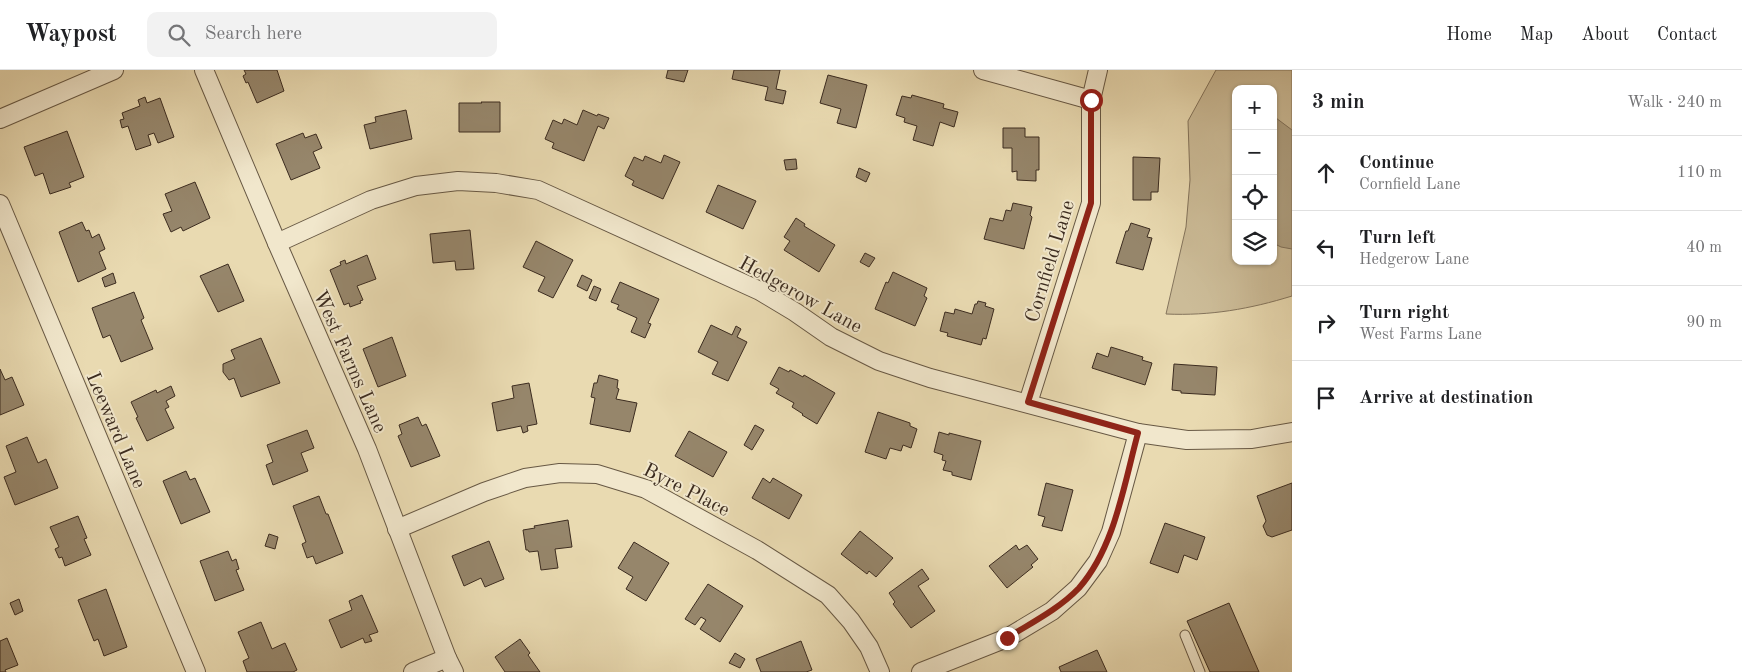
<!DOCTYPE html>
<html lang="en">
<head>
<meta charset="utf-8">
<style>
  :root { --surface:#fff; --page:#f2f2f2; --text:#202124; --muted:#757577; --line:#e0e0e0 }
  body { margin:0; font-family:"Old Standard TT",serif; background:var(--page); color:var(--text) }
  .controls { position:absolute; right:15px; top:15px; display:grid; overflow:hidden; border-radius:10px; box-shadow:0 1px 4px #0004 }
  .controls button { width:45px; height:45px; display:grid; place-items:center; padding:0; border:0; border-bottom:1px solid var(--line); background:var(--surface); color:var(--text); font:25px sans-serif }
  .stop { position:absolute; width:15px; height:15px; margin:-11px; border:4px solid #8f2418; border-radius:50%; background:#fff }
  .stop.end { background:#8f2418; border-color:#fff; box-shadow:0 1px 5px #0008 }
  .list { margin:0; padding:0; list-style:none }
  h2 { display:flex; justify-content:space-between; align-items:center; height:65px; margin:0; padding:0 20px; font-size:21px }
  h2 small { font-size:16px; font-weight:400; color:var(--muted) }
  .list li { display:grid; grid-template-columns:32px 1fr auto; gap:15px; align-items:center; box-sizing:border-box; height:75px; padding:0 20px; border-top:1px solid var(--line) }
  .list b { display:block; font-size:19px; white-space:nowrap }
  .list p { margin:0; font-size:16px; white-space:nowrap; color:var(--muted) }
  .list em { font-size:16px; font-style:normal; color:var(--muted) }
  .icon { flex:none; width:28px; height:28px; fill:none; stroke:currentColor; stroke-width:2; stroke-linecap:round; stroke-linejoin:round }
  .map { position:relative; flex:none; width:1292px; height:602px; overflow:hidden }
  header { display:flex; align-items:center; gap:30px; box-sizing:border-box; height:70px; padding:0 25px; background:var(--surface); border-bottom:1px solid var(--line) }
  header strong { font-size:24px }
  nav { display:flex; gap:28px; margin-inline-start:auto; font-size:18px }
  .search { width:350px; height:45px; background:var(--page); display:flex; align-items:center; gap:12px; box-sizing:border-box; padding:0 18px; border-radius:10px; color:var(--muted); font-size:19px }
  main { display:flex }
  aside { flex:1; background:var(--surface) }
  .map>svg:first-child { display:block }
  .green { fill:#ccbc98; stroke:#84745c; fill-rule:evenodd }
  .water { fill:#ae9f80; stroke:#80715a }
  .building { fill:#96866b; stroke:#3c2c20 }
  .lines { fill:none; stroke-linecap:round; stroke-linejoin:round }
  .service-casing { stroke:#675844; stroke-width:11 }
  .minor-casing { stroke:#675844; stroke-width:20 }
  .service { stroke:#f1e7cc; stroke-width:9 }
  .minor { stroke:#f1e7cc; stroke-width:18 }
  .route { stroke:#8f2418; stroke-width:6 }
  .labels { text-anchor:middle; stroke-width:4; stroke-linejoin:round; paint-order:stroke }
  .street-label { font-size:20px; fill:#3c2c20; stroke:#f1e7cc }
</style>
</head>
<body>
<header>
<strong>Waypost</strong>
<div class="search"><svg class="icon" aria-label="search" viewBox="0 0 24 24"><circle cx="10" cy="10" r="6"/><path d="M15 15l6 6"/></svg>Search here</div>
<nav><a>Home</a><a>Map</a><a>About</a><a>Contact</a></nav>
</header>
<main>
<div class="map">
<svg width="1292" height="602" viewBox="0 0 1292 602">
  <rect width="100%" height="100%" fill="#e9dab1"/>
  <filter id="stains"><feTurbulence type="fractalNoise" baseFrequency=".004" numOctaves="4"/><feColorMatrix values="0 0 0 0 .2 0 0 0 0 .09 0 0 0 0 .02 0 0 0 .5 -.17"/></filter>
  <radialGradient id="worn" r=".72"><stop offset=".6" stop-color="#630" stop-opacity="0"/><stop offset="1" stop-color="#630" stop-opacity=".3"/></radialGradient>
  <path class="green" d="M1216 0H1292V226C1250 239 1210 246 1166 244L1186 157 1190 110 1188 51ZM1236 19H1273V191H1236Z"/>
  <path class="water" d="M1276 48 1292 60V179L1281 177 1273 173V53Z"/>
  <g class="building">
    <path d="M244 0H277L284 21 257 33 248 12 246 13 243 6 246 4Z"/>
    <path d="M668 0H688L684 12 666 8Z"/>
    <path d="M734 0H780L776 19 786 21 783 34 765 30 768 17 732 9Z"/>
    <path d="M828 5 867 15 856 58 837 53 841 39 820 33Z"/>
    <path d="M912 25 944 34 943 38 958 42 954 57 940 52 933 76 913 70 917 56 904 52 905 48 896 45 902 26 911 28Z"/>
    <path d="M145 27 147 33 160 28 174 67 158 73 154 63 148 65 151 75 136 80 128 56 122 58 120 50 124 49 122 43 140 36 138 30Z"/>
    <path d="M481 32H500V62H459V33H482Z"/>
    <path d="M406 40 412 69 370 79 364 55 376 52 375 47Z"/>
    <path d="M583 40 597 46 598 44 609 48 604 59 598 56 584 91 552 78 554 73 545 69 553 50 562 54 564 49 577 55Z"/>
    <path d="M1003 58H1025V67H1039V100H1036V111L1017 110V101L1012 102V78H1003Z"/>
    <path d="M67 61 84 107 69 113 71 117 50 124 43 103 35 106 24 77Z"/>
    <path d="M303 63 305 68 316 64 322 78 313 82 320 98 291 110 276 74Z"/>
    <path d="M664 85 680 92 663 129 632 115 634 111 625 106 634 87 643 91 645 86 661 93Z"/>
    <path d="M1133 87 1160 88 1158 122H1151V130H1133Z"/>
    <path d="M796 89 797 99 786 100 784 90Z"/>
    <path d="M859 98 870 103 866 112 856 107Z"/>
    <path d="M195 112 210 148 183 161 181 157 171 162 163 144 172 141 165 124Z"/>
    <path d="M718 115 756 131 743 159 706 142Z"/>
    <path d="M1013 133 1032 137 1030 145 1032 147 1024 179 984 169 990 148 1003 151 1006 140 1011 141Z"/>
    <path d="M796 148 805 154 804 156 835 175 819 202 784 180 790 171 784 167Z"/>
    <path d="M82 152 86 161 89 160 92 168 99 164 105 179 99 182 106 199 78 212 59 162Z"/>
    <path d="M1131 153 1150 159 1147 167 1152 168 1143 200 1116 193 1126 161H1128Z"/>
    <path d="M470 160 474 199 456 200 455 191 433 193 430 164Z"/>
    <path d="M536 171 573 190 553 228 538 221 545 207 523 197Z"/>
    <path d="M865 183 875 188 869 197 860 192Z"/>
    <path d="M367 185 376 209 357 216 363 230 360 231 361 233 350 237 349 233 344 235 330 200 341 195 340 192 345 190 346 194Z"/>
    <path d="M228 194 244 231 218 242 200 206Z"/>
    <path d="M893 202 927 218 924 226 927 228 915 256 875 239 886 212 888 213Z"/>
    <path d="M113 203 116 213 105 217 102 208Z"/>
    <path d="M582 205 592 210 587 221 577 216Z"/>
    <path d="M620 212 659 229 648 253 651 254 645 268 631 262 637 248 617 239 619 235 611 232Z"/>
    <path d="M594 216 601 219 596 231 589 228Z"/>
    <path d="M134 222 144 248 141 250 153 279 121 292 110 265 103 268 92 238Z"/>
    <path d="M978 231 986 233 985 236 994 239 986 269 983 268 981 275 947 266 948 263 940 261 945 242 954 244 955 239 972 244 975 234H977Z"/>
    <path d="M711 255 732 265 736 256 741 259 737 267 747 272 728 311 712 304 718 292 698 282Z"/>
    <path d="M392 267 406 306 378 317 363 279Z"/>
    <path d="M261 268 280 313 241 327 234 308 229 310 223 302V294L235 289 231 280Z"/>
    <path d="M1111 277 1143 287 1142 290 1152 293 1145 315 1092 298 1097 283 1108 287Z"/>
    <path d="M1174 294 1217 297 1215 325 1181 323V321L1172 320Z"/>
    <path d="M779 297 789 302 790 300 803 307 804 305 835 323 817 354 802 345 803 344 792 337 794 333 776 323 779 319 770 314Z"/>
    <path d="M0 299 5 310 12 307 24 335 0 345Z"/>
    <path d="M599 305 618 310 617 318 619 319 616 329 637 333 630 362 590 354 595 328 591 327 594 313H597Z"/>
    <path d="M529 313 537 354 527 356 528 361 523 363 521 356 497 361 492 333 514 328 512 316Z"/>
    <path d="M171 316 175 326 166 331 169 337 165 339 174 358 147 371 136 348 138 347 131 332 156 320 157 323Z"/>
    <path d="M878 342 910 353V356L917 359 911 378 903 375 901 381 890 378 886 389 865 382Z"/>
    <path d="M418 347 422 356 426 354 440 386 411 397 398 366 402 364 399 355Z"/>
    <path d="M755 355 764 360 752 380 744 375Z"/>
    <path d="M307 360 314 378 301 383 308 401 273 415 266 395 273 392 267 375Z"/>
    <path d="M689 361 727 382 713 407 675 386Z"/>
    <path d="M939 362 949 365V363L981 371 971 410 952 405V402L943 400 946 391 942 390 943 385 934 382Z"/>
    <path d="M27 367 38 393 46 389 58 418 15 435 4 407 16 402 6 376Z"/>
    <path d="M186 401 190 410 195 408 210 442 181 454 163 411Z"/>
    <path d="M763 408 770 413 773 408 802 425 789 449 752 428Z"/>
    <path d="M1046 413 1073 420 1062 461 1042 456 1045 447 1038 445Z"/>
    <path d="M1292 413V460L1272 467 1267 465 1263 456 1266 451 1257 426Z"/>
    <path d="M319 426 326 444H328L343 483 316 494 313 486 307 488 302 474 306 472 293 436Z"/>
    <path d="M78 446 87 468 84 469 91 485 65 496 62 487 59 488 55 479 59 477 50 457Z"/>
    <path d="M568 450 572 477 555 479 558 498 541 500 538 481 529 482 528 480H526L523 460 535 458 534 456Z"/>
    <path d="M1165 453 1205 467 1197 490 1184 485 1178 503 1150 493Z"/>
    <path d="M860 461 893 488 876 507 869 501 867 504 841 484Z"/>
    <path d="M269 464 278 467 275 479 265 476Z"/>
    <path d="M489 471 504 509 485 517 481 508 464 516 452 486Z"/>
    <path d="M634 472 669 493 646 531 626 519 633 507 618 498Z"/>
    <path d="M1016 475 1019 480 1027 475 1038 489 1031 495 1033 497 1007 518 989 496Z"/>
    <path d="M228 481 232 491 236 489 239 499 236 500 244 520 215 531 200 491Z"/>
    <path d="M922 499 929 509 918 516 935 541 911 558 893 534 895 532 889 523Z"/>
    <path d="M708 514 743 536 720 572 700 559 706 550 701 547 695 555 685 549Z"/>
    <path d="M106 519 127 577 104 586 98 569 94 571 78 530Z"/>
    <path d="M362 525 378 562 369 565 372 571 365 573 363 568 341 578 329 550 352 540 349 531Z"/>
    <path d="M19 529 23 541 15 545 10 533Z"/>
    <path d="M1229 533 1259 602H1210L1187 551Z"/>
    <path d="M261 552 272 579 285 573 297 600 293 602H247L243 591 249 588 238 562Z"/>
    <path d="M7 568 18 595 5 600 6 602H0V571Z"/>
    <path d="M520 569 530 583 528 585 540 602H505L495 587Z"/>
    <path d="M801 571 812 600 806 602H761L756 589Z"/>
    <path d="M1097 580 1107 602H1061L1059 597Z"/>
    <path d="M735 583 745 589 740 598 729 593Z"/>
  </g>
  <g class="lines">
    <g class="service-casing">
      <path id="service" d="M1185 565 1200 602"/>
    </g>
    <g class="minor-casing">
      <g id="minor">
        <path d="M204 0 277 173 367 379 447 588 454 602"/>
        <path d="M983 0 1091 30"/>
        <path d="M0 49 114 0"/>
        <path d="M0 134 196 602"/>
        <path d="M277 173 371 130 416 116 458 111 496 113 538 120 760 221 795 242 831 267 879 291 930 308 1138 363 1187 370 1252 369 1292 362"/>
        <path d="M1028 333 1091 133V30L1098 0"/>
        <path d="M397 459 484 422 525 408 560 403 597 404 646 419 757 480 828 525 851 551 869 577 880 602"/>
        <path d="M413 602 447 588"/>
        <path d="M921 602 1007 568 1052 541 1078 518 1098 491 1111 462 1138 363"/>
      </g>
    </g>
    <use href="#service" class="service"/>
    <use href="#minor" class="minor"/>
  </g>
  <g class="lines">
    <path class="route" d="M1007 568C1031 553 1059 539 1079 518 1115 477 1124 414 1138 363L1028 332 1091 133V30"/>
  </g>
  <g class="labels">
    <g class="street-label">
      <text transform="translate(1049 191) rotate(-73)" y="7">Cornfield Lane</text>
      <text transform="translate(801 224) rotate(29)" y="7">Hedgerow Lane</text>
      <text transform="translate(351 291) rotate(66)" y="7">West Farms Lane</text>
      <text transform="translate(117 360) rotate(67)" y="7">Leeward Lane</text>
      <text transform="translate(687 419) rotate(27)" y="7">Byre Place</text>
    </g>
  </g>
  <rect width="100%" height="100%" filter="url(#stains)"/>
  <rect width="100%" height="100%" fill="url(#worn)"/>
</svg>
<div class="controls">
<button>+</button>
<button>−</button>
<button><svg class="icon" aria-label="locate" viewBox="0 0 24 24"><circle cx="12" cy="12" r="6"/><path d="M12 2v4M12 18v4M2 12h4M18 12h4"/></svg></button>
<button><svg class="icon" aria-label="layers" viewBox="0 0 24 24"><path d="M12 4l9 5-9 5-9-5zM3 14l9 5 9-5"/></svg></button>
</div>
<div class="stop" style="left:1091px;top:30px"></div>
<div class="stop end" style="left:1007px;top:568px"></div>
</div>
<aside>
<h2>3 min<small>Walk · 240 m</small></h2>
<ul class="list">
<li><svg class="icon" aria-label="ahead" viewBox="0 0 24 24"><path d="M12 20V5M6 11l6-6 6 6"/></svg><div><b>Continue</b><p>Cornfield Lane</p></div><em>110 m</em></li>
<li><svg class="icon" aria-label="left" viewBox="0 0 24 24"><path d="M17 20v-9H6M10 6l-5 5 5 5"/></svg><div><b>Turn left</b><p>Hedgerow Lane</p></div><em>40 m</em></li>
<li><svg class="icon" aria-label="right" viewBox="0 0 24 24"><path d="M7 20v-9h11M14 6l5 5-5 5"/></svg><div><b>Turn right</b><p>West Farms Lane</p></div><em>90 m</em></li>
<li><svg class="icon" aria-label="arrive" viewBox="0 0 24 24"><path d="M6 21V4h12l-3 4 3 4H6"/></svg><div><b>Arrive at destination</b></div></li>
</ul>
</aside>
</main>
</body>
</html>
